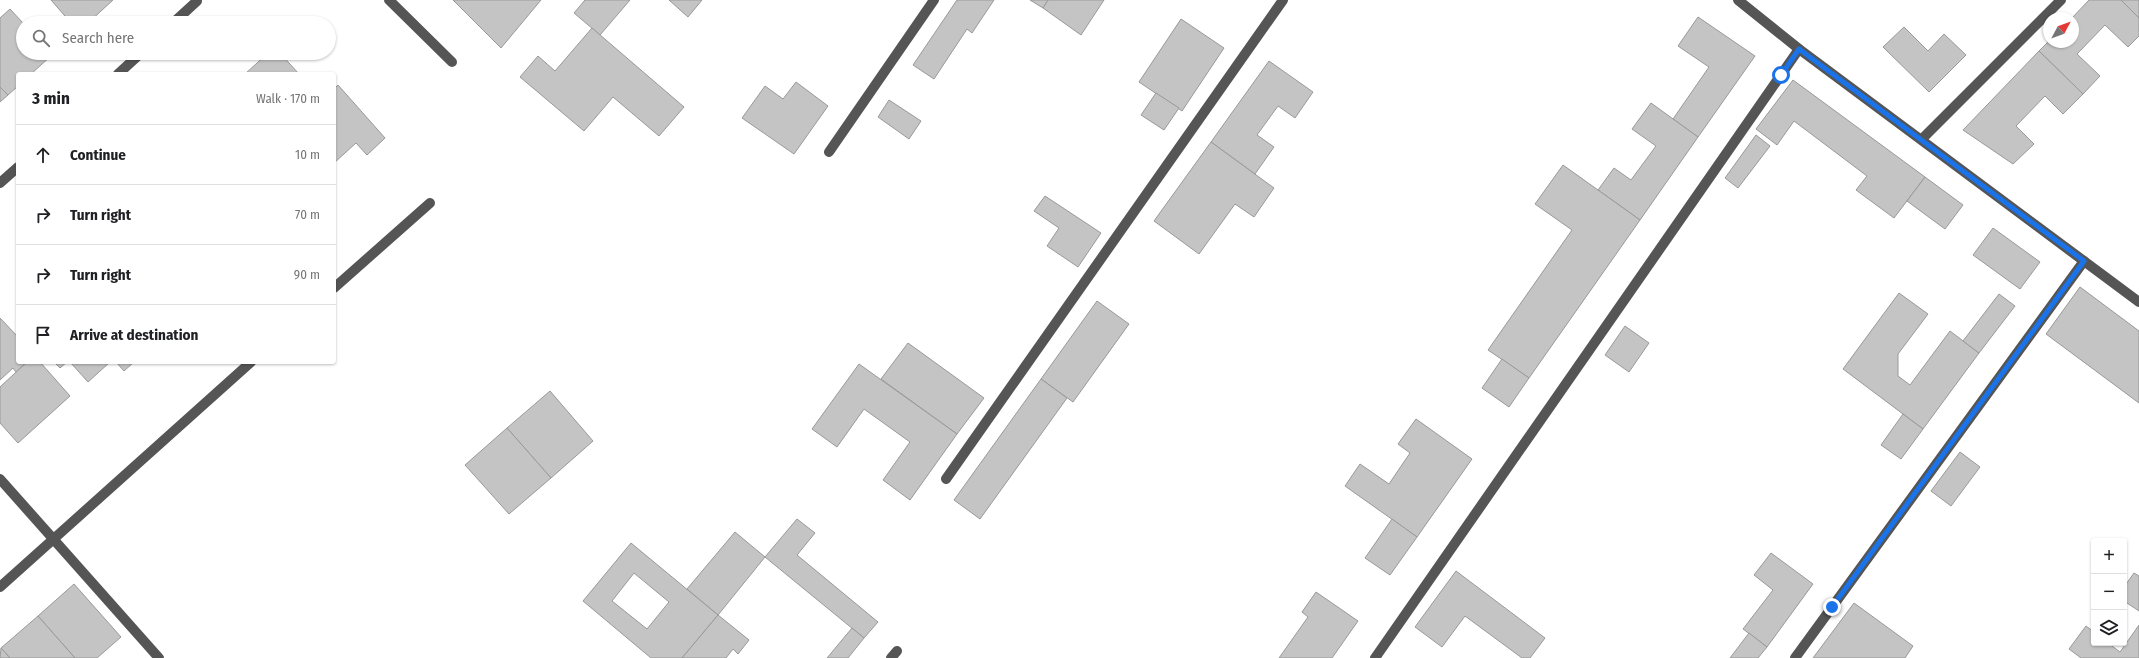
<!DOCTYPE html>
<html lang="en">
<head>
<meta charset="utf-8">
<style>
  :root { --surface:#fff; --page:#f6f6f6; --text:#202124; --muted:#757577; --line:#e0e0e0 }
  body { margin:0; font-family:"Fira Sans Condensed",sans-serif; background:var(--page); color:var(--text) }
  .controls { position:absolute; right:12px; bottom:12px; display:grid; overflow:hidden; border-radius:4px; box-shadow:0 1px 3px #0004 }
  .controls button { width:36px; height:36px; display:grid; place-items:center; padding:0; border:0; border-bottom:1px solid var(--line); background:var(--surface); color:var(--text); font:20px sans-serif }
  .compass { position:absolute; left:2043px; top:12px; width:36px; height:36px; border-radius:50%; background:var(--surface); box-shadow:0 1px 3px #0004; rotate:49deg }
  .stop { position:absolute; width:12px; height:12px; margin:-9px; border:3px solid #1a73e8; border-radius:50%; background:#fff }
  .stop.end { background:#1a73e8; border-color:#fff; box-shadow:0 1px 4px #0008 }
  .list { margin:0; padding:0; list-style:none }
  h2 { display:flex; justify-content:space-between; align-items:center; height:52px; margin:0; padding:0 16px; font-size:17px }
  h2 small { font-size:13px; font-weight:400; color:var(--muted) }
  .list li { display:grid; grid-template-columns:26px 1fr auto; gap:12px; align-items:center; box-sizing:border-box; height:60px; padding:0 16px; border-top:1px solid var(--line) }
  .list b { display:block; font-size:15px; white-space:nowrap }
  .list em { font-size:13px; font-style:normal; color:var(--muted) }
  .icon { flex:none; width:22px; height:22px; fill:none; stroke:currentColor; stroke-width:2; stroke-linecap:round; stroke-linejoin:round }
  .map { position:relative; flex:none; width:2139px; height:658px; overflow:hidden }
  .search { position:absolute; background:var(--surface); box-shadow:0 1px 3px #0004; left:16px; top:16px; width:320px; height:44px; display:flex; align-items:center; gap:10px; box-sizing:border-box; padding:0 14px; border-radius:22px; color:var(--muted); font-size:15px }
  .panel { position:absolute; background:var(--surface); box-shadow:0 1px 3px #0004; left:16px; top:72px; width:320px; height:292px; border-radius:4px }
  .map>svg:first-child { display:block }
  .building { fill:#c4c4c4; stroke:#999; fill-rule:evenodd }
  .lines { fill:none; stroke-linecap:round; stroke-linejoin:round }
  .minor { stroke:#555; stroke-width:10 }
  .route { stroke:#1a73e8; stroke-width:5 }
</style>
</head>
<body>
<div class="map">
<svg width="2139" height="658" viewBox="0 0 2139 658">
  <rect width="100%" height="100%" fill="#fff"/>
  <g class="building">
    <path d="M51 0H113L88 23H71Z"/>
    <path d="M453 0H541L501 48Z"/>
    <path d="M585 0H630L600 35 574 13Z"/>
    <path d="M669 0H702L688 17Z"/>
    <path d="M957 0H994L972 33 967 29 934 79 913 65Z"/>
    <path d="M1030 0H1048L1043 8Z"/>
    <path d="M1048 0H1104L1081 35 1043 8Z"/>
    <path d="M2089 0H2121L2139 18V36L2128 47 2105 25 2077 54 2100 76 2083 94 2039 51 2049 41 2073 42 2072 18Z"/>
    <path d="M2121 0H2139V18Z"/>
    <path d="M10 9 23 23V53H50L52 55 31 74H18V86L8 95 0 87V18Z"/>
    <path d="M1698 17 1755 56 1698 137 1673 119 1709 67 1678 46Z"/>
    <path d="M1181 19 1224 48 1182 111 1139 82Z"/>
    <path d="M1904 27 1928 51 1944 34 1966 55 1929 92 1883 47Z"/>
    <path d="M592 28 684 107 659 136 613 97 584 131 520 77 538 56 555 71Z"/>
    <path d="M2039 51 2083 94 2063 114 2045 96 2016 126 2034 144 2013 164 1963 130Z"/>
    <path d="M268 53H280L299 74H245Z"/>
    <path d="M1269 61 1313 92 1295 118 1278 106 1257 135 1274 147 1255 174 1211 142Z"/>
    <path d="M1793 80 1925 177 1894 218 1856 190 1867 176 1794 121 1777 145 1756 129Z"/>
    <path d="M796 82 828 106 794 154 742 118 765 86 783 99Z"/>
    <path d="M338 85 385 138 367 155 356 143 334 163V89Z"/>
    <path d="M0 87 8 95 0 102Z"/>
    <path d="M1156 93 1179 108 1164 130 1141 115Z"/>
    <path d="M889 100 921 121 909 139 878 117Z"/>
    <path d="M1651 103 1698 137 1640 220 1598 190 1614 168 1631 180 1656 146 1632 129Z"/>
    <path d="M1756 135 1770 146 1738 188 1725 178Z"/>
    <path d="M1211 142 1274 188 1254 217 1235 204 1199 254 1154 221Z"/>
    <path d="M1563 165 1640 220 1529 378 1488 350 1572 230 1535 204Z"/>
    <path d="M1925 177 1963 205 1945 229 1907 201Z"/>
    <path d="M1045 196 1101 233 1078 267 1047 246 1059 228 1034 211Z"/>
    <path d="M1993 228 2040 262 2020 289 1973 255Z"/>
    <path d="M2080 287 2139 331V403L2046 334Z"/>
    <path d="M1899 293 1928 314 1898 354V376L1910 385 1950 331 1979 353 1923 429 1843 369Z"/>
    <path d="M1999 294 2015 306 1979 353 1963 341Z"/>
    <path d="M1097 301 1129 324 1073 402 1041 379Z"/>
    <path d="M0 318 18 337V362H27L16 372 13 368 0 380Z"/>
    <path d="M1625 326 1649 343 1629 372 1605 355Z"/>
    <path d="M908 343 984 398 957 434 881 379Z"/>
    <path d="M1502 359 1529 378 1509 407 1482 388Z"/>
    <path d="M27 362H40L70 396 18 443 0 423V387Z"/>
    <path d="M54 362H67L60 368Z"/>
    <path d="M70 362H110L88 382Z"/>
    <path d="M116 362H134L124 371Z"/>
    <path d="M859 364 957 434 910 500 883 480 910 442 864 409 837 447 812 429Z"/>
    <path d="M1041 379 1067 398 980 519 954 500Z"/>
    <path d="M550 391 593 441 551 478 507 428Z"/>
    <path d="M1903 414 1923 429 1901 459 1881 445Z"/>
    <path d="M1416 419 1472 459 1417 537 1345 486 1360 464 1389 484 1410 453 1398 444Z"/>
    <path d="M507 428 551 478 509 514 465 465Z"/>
    <path d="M1960 452 1980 467 1951 506 1931 491Z"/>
    <path d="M797 519 815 533 797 555 878 622 864 638 765 557Z"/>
    <path d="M1392 519 1417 537 1390 575 1365 558Z"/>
    <path d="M735 532 765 557 718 615 687 589Z"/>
    <path d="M631 543 718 615 682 658H651L583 601ZM634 573 669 602 647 629 612 601Z"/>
    <path d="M1771 553 1813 584 1767 647 1743 629 1773 590 1754 575Z"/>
    <path d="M1456 571 1545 638 1530 658H1522L1465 616 1442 647 1415 627Z"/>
    <path d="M2134 573 2139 576V611L2124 601V587Z"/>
    <path d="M74 584 121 637 97 658H75L38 616Z"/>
    <path d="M1316 592 1358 621 1332 658H1279L1308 617 1302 612Z"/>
    <path d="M1854 603 1913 646 1905 658H1813Z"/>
    <path d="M718 615 749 640 738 654 733 649 726 658H682Z"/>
    <path d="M38 616 75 658H10L1 648Z"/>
    <path d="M2139 625V658H2081L2069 649 2086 626 2094 632V643H2108L2120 652Z"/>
    <path d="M852 628 864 638 848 658H827Z"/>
    <path d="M1749 633 1767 647 1758 658H1730Z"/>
    <path d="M1 648 10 658H0Z"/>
  </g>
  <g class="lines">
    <g class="minor">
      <path d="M389 0 452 62"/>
      <path d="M1738 0 1799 49 2139 302"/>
      <path d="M173 23 197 1"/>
      <path d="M118 74 141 53"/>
      <path d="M1922 139 2061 0"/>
      <path d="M829 152 934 0"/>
      <path d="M0 183 18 167"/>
      <path d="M334 288 430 203"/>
      <path d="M0 479 159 658"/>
      <path d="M946 479 1283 0"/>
      <path d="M0 587 251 362"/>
      <path d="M891 658 897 651"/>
      <path d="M1375 658 1799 49"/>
      <path d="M1795 658 2084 261"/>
    </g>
  </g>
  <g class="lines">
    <path class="route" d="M1781 75 1799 49 2084 261 1832 607"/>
  </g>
</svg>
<div class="controls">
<button>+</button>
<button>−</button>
<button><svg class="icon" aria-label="layers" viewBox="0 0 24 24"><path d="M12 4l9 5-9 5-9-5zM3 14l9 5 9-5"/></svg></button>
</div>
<svg class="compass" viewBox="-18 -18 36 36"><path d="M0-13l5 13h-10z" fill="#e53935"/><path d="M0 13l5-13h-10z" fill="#757577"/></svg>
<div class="stop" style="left:1781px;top:75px"></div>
<div class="stop end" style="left:1832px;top:607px"></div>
<div class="search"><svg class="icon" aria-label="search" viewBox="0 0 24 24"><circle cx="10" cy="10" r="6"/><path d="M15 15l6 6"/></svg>Search here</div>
<section class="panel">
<h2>3 min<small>Walk · 170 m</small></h2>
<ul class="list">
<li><svg class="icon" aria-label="ahead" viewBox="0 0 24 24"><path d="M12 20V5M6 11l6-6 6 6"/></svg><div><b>Continue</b></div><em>10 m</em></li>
<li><svg class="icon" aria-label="right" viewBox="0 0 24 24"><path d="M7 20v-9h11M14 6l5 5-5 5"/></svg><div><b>Turn right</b></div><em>70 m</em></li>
<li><svg class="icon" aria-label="right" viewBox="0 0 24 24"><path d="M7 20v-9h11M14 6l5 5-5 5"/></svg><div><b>Turn right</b></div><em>90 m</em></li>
<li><svg class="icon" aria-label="arrive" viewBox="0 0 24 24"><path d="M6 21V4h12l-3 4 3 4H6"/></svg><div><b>Arrive at destination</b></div></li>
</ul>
</section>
</div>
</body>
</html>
